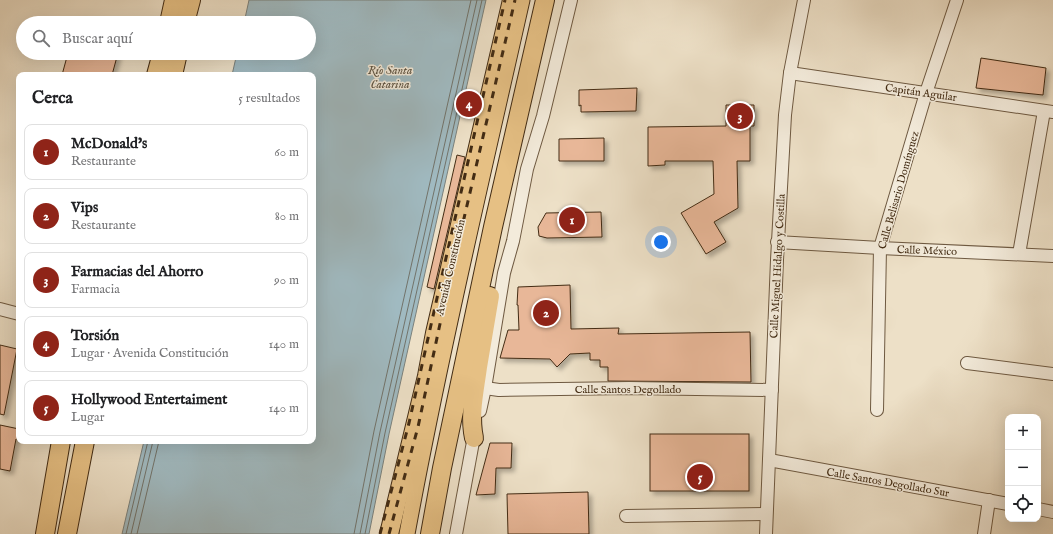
<!DOCTYPE html>
<html lang="es">
<head>
<meta charset="utf-8">
<style>
  :root { --surface:#fff; --page:#f2f2f2; --text:#202124; --muted:#757577; --line:#e0e0e0; --accent:#8f2418 }
  body { margin:0; font-family:"IM FELL English",serif; background:var(--page); color:var(--text) }
  .controls { position:absolute; right:12px; bottom:12px; display:grid; overflow:hidden; border-radius:8px; box-shadow:0 4px 16px #0002 }
  .controls button { width:36px; height:36px; display:grid; place-items:center; padding:0; border:0; border-bottom:1px solid var(--line); background:var(--surface); color:var(--text); font:20px sans-serif }
  .you { position:absolute; left:661px; top:242px; width:14px; height:14px; margin:-10px; border:3px solid #fff; border-radius:50%; background:#1a73e8; box-shadow:0 0 0 6px #1a73e833 }
  .badge { display:grid; place-items:center; width:26px; height:26px; border-radius:50%; background:var(--accent); color:#fff; font-size:13px; font-weight:700 }
  .pin { position:absolute; translate:-50% -50%; border:2px solid #fff; box-shadow:0 1px 4px #0006 }
  .list { margin:0; padding:0; list-style:none }
  h2 { display:flex; justify-content:space-between; align-items:center; height:52px; margin:0; padding:0 16px; font-size:17px }
  h2 small { font-size:13px; font-weight:400; color:var(--muted) }
  .list li { display:grid; grid-template-columns:26px 1fr auto; gap:12px; align-items:center; box-sizing:border-box; height:56px; margin:0 8px 8px; padding:0 8px; border:1px solid var(--line); border-radius:8px }
  .list b { display:block; font-size:15px; white-space:nowrap }
  .list p { margin:0; font-size:13px; white-space:nowrap; color:var(--muted) }
  .list em { font-size:13px; font-style:normal; color:var(--muted) }
  .icon { flex:none; width:22px; height:22px; fill:none; stroke:currentColor; stroke-width:2; stroke-linecap:round; stroke-linejoin:round }
  .map { position:relative; flex:none; width:1053px; height:534px; overflow:hidden }
  .search { position:absolute; background:var(--surface); box-shadow:0 4px 16px #0002; left:16px; top:16px; width:300px; height:44px; display:flex; align-items:center; gap:10px; box-sizing:border-box; padding:0 14px; border-radius:22px; color:var(--muted); font-size:15px }
  .panel { position:absolute; background:var(--surface); box-shadow:0 4px 16px #0002; left:16px; top:72px; width:300px; height:372px; border-radius:8px }
  .map>svg:first-child { display:block }
  .water { fill:#a0bac1; stroke:#7b817c }
  .lines { fill:none; stroke-linecap:round; stroke-linejoin:round }
  .shore { stroke:#72736a; stroke-width:1 }
  .building { fill:#e8b798; stroke:#432c14; filter:url(#shadow) }
  .minor-casing { stroke:#6e5941; stroke-width:14 }
  .major-casing { stroke:#432c14; stroke-width:17 }
  .highway-casing { stroke:#432c14; stroke-width:20 }
  .minor { stroke:#f3ebdb; stroke-width:12 }
  .major { stroke:#e6c084; stroke-width:15 }
  .highway { stroke:#e6c084; stroke-width:18 }
  .rail { stroke:#432c14; stroke-width:3; stroke-dasharray:7 7; stroke-linecap:butt }
  .labels { text-anchor:middle; stroke-width:3; stroke-linejoin:round; paint-order:stroke }
  .street-label { font-size:11px; fill:#432c14; stroke:#f3ebdb }
  .water-label { font-size:12px; font-style:italic; fill:#5a503f; stroke:#f3ebdb }
</style>
</head>
<body>
<div class="map">
<svg width="1053" height="534" viewBox="0 0 1053 534">
  <defs>
    <filter id="shadow"><feDropShadow dx="3.5" dy="3.5" stdDeviation="2" flood-color="#0004"/></filter>
  </defs>
  <rect width="100%" height="100%" fill="#ede0c7"/>
  <filter id="stains"><feTurbulence type="fractalNoise" baseFrequency=".005" numOctaves="4"/><feColorMatrix values="0 0 0 0 .2 0 0 0 0 .09 0 0 0 0 .02 0 0 0 .5 -.17"/></filter>
  <radialGradient id="worn" r=".72"><stop offset=".6" stop-color="#630" stop-opacity="0"/><stop offset="1" stop-color="#630" stop-opacity=".3"/></radialGradient>
  <path class="water" d="M249 0H486L389 434 369 534H122L144 441H313V75H232L237 53H309V23H244Z"/>
  <g class="lines">
    <g class="shore">
      <path d="M126 534 148 441"/>
      <path d="M131 534 153 441"/>
      <path d="M137 534 159 441"/>
      <path d="M354 534 374 431 471 0"/>
      <path d="M360 534 380 432 477 0"/>
      <path d="M365 534 385 433 482 0"/>
    </g>
  </g>
  <g class="building">
    <path d="M68 53H118L112 75H62Z"/>
    <path d="M981 58 1046 68 1043 95 976 88Z"/>
    <path d="M637 88 636 111 581 112V105L579 106V90Z"/>
    <path d="M726 105H754V126H750V161H737L738 208 714 222 726 242 706 254 681 213 714 194 713 161H665V165L648 166V127L726 126Z"/>
    <path d="M604 138V161H559V139Z"/>
    <path d="M457 155 465 157 434 289 427 287Z"/>
    <path d="M601 212 602 237 547 238 539 236 538 227 546 213Z"/>
    <path d="M570 285 571 329 619 328 618 334 750 332 751 382 608 381V367H600V360H590V353L570 354 557 367 550 359 500 358 508 330H519L518 305H517L518 287Z"/>
    <path d="M0 345 17 349 4 415 0 414Z"/>
    <path d="M0 425 19 429 18 439H16L10 471 0 469Z"/>
    <rect x="650" y="434" width="99" height="57"/>
    <path d="M490 443H512L511 468H496L495 494 476 495Z"/>
    <path d="M588 492 589 534H508L507 494Z"/>
  </g>
  <g class="lines">
    <g class="minor-casing">
      <g id="minor">
        <path d="M790 73 1053 112"/>
        <path d="M777 242 880 248 1053 256"/>
        <path d="M1019 254 1044 111"/>
        <path d="M0 309 19 314"/>
        <path d="M967 363 1053 374"/>
        <path d="M485 388 499 390 629 388 772 390"/>
        <path d="M877 410 880 248 926 93 957 0"/>
        <path d="M480 411 485 388 504 273 513 241 527 169 543 116 571 0"/>
        <path d="M769 460 1008 504"/>
        <path d="M1038 509 1053 512"/>
        <path d="M626 516 766 514"/>
        <path d="M456 534 475 431"/>
        <path d="M766 534 777 260 785 115 790 73 804 0"/>
        <path d="M984 534 989 500"/>
      </g>
    </g>
    <g class="major-casing">
      <path id="major" d="M407 534C440 355 482 178 522 0"/>
    </g>
    <g class="highway-casing">
      <g id="highway">
        <path d="M169 23 174 0"/>
        <path d="M185 23 191 0"/>
        <path d="M156 75 162 53"/>
        <path d="M173 75 178 53"/>
        <path d="M474 438C469 415 475 390 478 367 482 343 486 320 490 296"/>
        <path d="M45 534 61 441"/>
        <path d="M67 534 85 441"/>
        <path d="M389 534 427 376 435 333 512 0"/>
        <path d="M430 534 442 468 493 227 545 0"/>
      </g>
    </g>
    <use href="#minor" class="minor"/>
    <use href="#major" class="major"/>
    <use href="#highway" class="highway"/>
    <g class="rail">
      <path d="M380 534 409 423 446 258 505 0"/>
      <path d="M389 534 418 427 447 291 515 0"/>
    </g>
  </g>
  <g class="labels">
    <g class="street-label">
      <text transform="translate(921 92) rotate(8)" y="4">Capitán Aguilar</text>
      <text transform="translate(898 190) rotate(-74)" y="4">Calle Belisario Domínguez</text>
      <text transform="translate(927 250) rotate(2)" y="4">Calle México</text>
      <text transform="translate(777 266) rotate(-87)" y="4">Calle Miguel Hidalgo y Costilla</text>
      <text transform="translate(450 267) rotate(-77)" y="4">Avenida Constitución</text>
      <text x="628" y="393">Calle Santos Degollado</text>
      <text transform="translate(888 482) rotate(10)" y="4">Calle Santos Degollado Sur</text>
    </g>
    <g class="water-label">
      <text x="390" y="74">Río Santa<tspan x="390" dy="14">Catarina</tspan></text>
    </g>
  </g>
  <rect width="100%" height="100%" filter="url(#stains)"/>
  <rect width="100%" height="100%" fill="url(#worn)"/>
</svg>
<div class="controls">
<button>+</button>
<button>−</button>
<button><svg class="icon" aria-label="locate" viewBox="0 0 24 24"><circle cx="12" cy="12" r="6"/><path d="M12 2v4M12 18v4M2 12h4M18 12h4"/></svg></button>
</div>
<div class="you"></div>
<div class="pin badge" style="left:572px;top:220px">1</div>
<div class="pin badge" style="left:546px;top:313px">2</div>
<div class="pin badge" style="left:740px;top:116px">3</div>
<div class="pin badge" style="left:469px;top:104px">4</div>
<div class="pin badge" style="left:700px;top:477px">5</div>
<div class="search"><svg class="icon" aria-label="search" viewBox="0 0 24 24"><circle cx="10" cy="10" r="6"/><path d="M15 15l6 6"/></svg>Buscar aquí</div>
<section class="panel">
<h2>Cerca<small>5 resultados</small></h2>
<ul class="list">
<li><span class="badge">1</span><div><b>McDonald's</b><p>Restaurante</p></div><em>60 m</em></li>
<li><span class="badge">2</span><div><b>Vips</b><p>Restaurante</p></div><em>80 m</em></li>
<li><span class="badge">3</span><div><b>Farmacias del Ahorro</b><p>Farmacia</p></div><em>90 m</em></li>
<li><span class="badge">4</span><div><b>Torsión</b><p>Lugar · Avenida Constitución</p></div><em>140 m</em></li>
<li><span class="badge">5</span><div><b>Hollywood Entertaiment</b><p>Lugar</p></div><em>140 m</em></li>
</ul>
</section>
</div>
</body>
</html>
